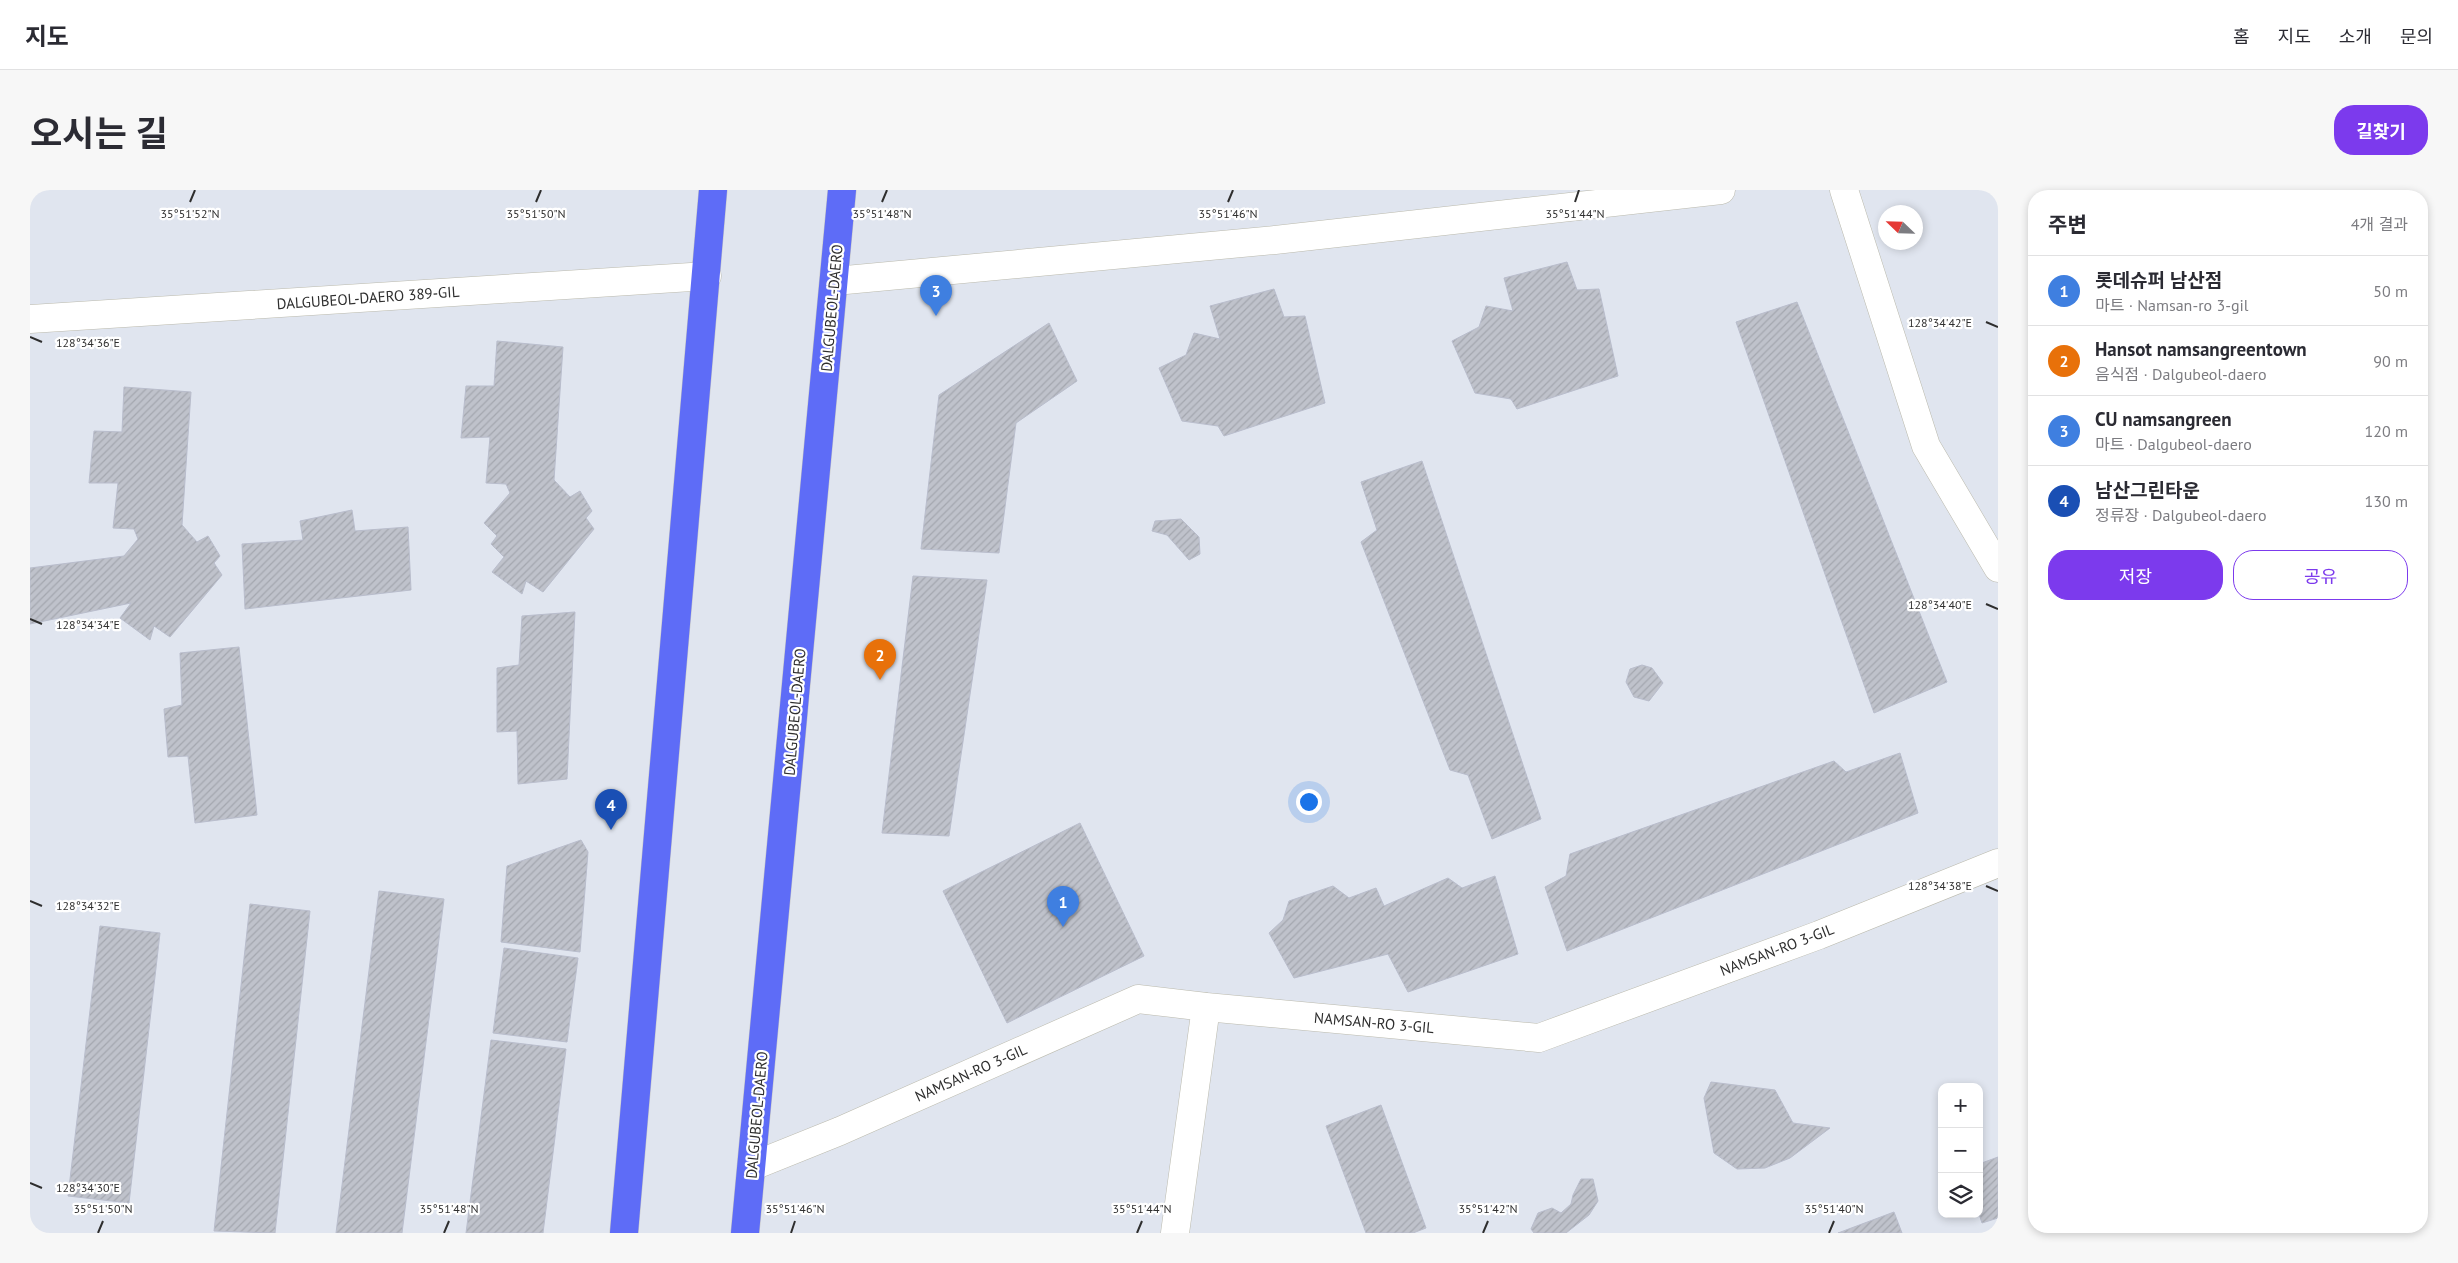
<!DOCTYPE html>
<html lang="ko">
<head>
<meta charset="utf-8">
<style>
  :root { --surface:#fff; --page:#f7f7f7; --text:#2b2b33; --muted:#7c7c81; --line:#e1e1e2; --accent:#7c3aed }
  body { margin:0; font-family:"PT Sans","Noto Sans KR",sans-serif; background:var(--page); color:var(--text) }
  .controls { position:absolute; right:15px; bottom:15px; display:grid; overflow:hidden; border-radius:10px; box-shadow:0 2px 8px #0003 }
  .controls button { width:45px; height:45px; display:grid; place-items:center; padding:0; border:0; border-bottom:1px solid var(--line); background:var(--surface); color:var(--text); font:25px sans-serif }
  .compass { position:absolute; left:1848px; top:15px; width:45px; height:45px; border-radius:50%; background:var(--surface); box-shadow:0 2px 8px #0003; rotate:293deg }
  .you { position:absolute; left:1278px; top:611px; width:18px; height:18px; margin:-12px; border:4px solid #fff; border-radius:50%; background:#1a73e8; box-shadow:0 0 0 8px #1a73e833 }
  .badge { display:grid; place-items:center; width:32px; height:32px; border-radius:50%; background:var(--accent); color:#fff; font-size:16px; font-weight:700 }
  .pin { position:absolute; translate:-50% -41px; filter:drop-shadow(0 1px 2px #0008) }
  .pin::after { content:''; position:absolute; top:26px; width:18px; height:15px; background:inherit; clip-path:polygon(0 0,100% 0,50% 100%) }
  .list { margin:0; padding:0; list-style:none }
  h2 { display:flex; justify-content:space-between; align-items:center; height:65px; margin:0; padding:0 20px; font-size:21px }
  h2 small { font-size:16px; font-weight:400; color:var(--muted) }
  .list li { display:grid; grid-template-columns:32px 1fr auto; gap:15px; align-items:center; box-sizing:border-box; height:70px; padding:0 20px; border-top:1px solid var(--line) }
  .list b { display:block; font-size:19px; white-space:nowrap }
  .list p { margin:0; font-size:16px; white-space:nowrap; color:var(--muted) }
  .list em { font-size:16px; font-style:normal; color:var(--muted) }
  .actions { display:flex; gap:10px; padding:15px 20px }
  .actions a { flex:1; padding:11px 0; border:1px solid var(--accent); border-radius:20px; text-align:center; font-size:18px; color:var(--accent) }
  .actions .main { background:var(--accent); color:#fff }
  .icon { flex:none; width:28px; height:28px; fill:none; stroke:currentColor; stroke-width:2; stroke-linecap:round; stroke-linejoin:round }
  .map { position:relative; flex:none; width:1968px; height:1043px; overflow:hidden; border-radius:20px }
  header { display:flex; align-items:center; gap:30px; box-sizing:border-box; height:70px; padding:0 25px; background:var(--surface); border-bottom:1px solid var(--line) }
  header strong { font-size:24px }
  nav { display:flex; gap:28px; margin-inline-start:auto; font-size:18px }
  .intro { display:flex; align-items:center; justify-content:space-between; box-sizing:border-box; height:120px; padding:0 30px }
  h1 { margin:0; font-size:35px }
  .button { padding:12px 22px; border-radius:20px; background:var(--accent); color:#fff; font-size:18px; font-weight:700 }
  main { display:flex; gap:30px; padding:0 30px }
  aside { flex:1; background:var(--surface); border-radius:20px; box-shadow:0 2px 8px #0003 }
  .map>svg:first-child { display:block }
  .building { fill:url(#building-hatch); stroke:#b9bdcc }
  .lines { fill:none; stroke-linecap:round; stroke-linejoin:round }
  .minor-casing { stroke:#bbbaad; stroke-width:29 }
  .major-casing { stroke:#c4c4c4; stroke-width:29 }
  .minor { stroke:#fff; stroke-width:28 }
  .major { stroke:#5e6cf7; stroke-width:28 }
  .ticks { fill:none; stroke:#2e2e2e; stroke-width:2 }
  .labels { text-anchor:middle; stroke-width:4.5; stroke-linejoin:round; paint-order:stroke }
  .street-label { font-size:15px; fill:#2e2e2e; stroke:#fff }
  .ticks-label { font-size:12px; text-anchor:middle; fill:#2e2e2e; stroke:#fff; stroke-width:4.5; stroke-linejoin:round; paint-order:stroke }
</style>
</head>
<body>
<header>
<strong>지도</strong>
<nav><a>홈</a><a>지도</a><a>소개</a><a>문의</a></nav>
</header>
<div class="intro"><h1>오시는 길</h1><a class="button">길찾기</a></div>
<main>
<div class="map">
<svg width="1968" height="1043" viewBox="0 0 1968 1043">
  <defs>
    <pattern id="building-hatch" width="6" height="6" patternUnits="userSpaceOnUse" patternTransform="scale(1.25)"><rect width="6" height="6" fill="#bfc2cb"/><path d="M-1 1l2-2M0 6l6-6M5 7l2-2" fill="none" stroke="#a4a7af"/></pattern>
  </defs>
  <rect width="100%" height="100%" fill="#e0e5ef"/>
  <g class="building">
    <path d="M1537 72 1547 100 1569 99 1588 186 1487 219 1481 209 1445 203 1422 151 1449 137 1456 116 1483 121 1474 88Z"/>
    <path d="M1244 99 1254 127 1275 126 1295 213 1194 246 1188 236 1152 231 1129 178 1156 165 1164 143 1190 149 1180 116Z"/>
    <path d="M1767 112 1917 492 1844 523 1706 132Z"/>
    <path d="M1019 133 1047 191 986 233 969 363 891 359 909 205Z"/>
    <path d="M467 151 533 157 524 290 540 307 550 301 562 321 556 328 564 339 513 402 496 391 492 404 462 382 474 367 461 354 467 346 454 333 480 303 476 294 456 293 460 247 431 248 436 196H464Z"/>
    <path d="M94 197 161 202 152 335 167 352 178 346 190 366 184 373 192 385 140 447 124 436 120 450 90 428 101 413 0 434V378L94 366 108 349 104 339 83 338 88 293H59L64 241 92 242Z"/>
    <path d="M1392 271 1511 629 1462 649 1438 585 1420 580 1331 352 1347 340 1331 292Z"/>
    <path d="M322 320 325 341 378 337 381 400 215 419 212 354 273 350 270 331Z"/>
    <path d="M1151 329 1169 347 1170 364 1159 370 1137 345 1122 341 1125 331Z"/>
    <path d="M883 386 957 390 919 646 852 643Z"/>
    <path d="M545 422 537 589 488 594 487 541 467 542V478L489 475 492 426Z"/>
    <path d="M209 457 227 625 165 633 158 566 138 567 134 519 152 515 150 463Z"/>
    <path d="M1612 475 1622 478 1633 493 1619 511 1604 507 1596 492 1600 479Z"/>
    <path d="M1870 563 1888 623 1537 761 1515 697 1536 686 1540 664 1804 571 1816 582Z"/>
    <path d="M1050 633 1114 766 977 833 913 701Z"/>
    <path d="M551 650 558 662 550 762 471 752 477 676Z"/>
    <path d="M1465 686 1488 764 1378 802 1358 764 1264 788 1239 743 1253 730 1259 711 1303 696 1319 708 1346 698 1354 716 1418 688 1432 698Z"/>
    <path d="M349 701 414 709 372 1043H306Z"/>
    <path d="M220 714 280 721 245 1043 184 1041Z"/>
    <path d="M70 736 130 743 99 1013 38 1006Z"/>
    <path d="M474 758 548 768 537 852 463 843Z"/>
    <path d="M461 850 536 859 513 1043H436Z"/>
    <path d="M1681 892 1745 900 1763 933 1800 938 1760 968 1735 978 1707 979 1684 963 1674 908Z"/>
    <path d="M1351 915 1396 1038 1383 1043H1336L1296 936Z"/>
    <path d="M1968 967V1028L1952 1033 1949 1024V974Z"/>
    <path d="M1551 989H1563L1568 1011 1559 1025 1536 1043H1504L1501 1039 1508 1023 1522 1018 1531 1023 1541 1014 1543 1005Z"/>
    <path d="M1864 1022 1872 1043H1808Z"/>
  </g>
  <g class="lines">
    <g class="minor-casing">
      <g id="minor">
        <path d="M1814 0 1896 256 1968 378"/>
        <path d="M805 91 1245 50 1691 0"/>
        <path d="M0 129 677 86"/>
        <path d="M723 976 810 941 1108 809 1176 817 1509 848 1789 745 1968 673"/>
        <path d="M1145 1043 1176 817"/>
      </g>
    </g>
    <g class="major-casing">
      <g id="major">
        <path d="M594 1043 683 0"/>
        <path d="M715 1043 812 0"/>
      </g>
    </g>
    <use href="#minor" class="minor"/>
    <use href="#major" class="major"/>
  </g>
  <path class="ticks" d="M160 12 165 0M506 12 511 0M852 12 857 0M1198 12 1203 0M1545 12 1549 0M1956 132 1968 137M0 147 12 152M1956 414 1968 419M0 429 12 434M1956 696 1968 701M0 711 12 716M0 993 12 998M68 1043 73 1031M414 1043 419 1031M761 1043 765 1031M1107 1043 1112 1031M1453 1043 1458 1031M1799 1043 1804 1031"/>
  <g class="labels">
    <g class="street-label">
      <text transform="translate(338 108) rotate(-4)" y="5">DALGUBEOL-DAERO 389-GIL</text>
      <text transform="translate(802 118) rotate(-85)" y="5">DALGUBEOL-DAERO</text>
      <text transform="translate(765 522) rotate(-85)" y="5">DALGUBEOL-DAERO</text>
      <text transform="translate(1747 760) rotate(-21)" y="5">NAMSAN-RO 3-GIL</text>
      <text transform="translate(1344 833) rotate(5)" y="5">NAMSAN-RO 3-GIL</text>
      <text transform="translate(941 883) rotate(-24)" y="5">NAMSAN-RO 3-GIL</text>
      <text transform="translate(727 925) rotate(-85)" y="5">DALGUBEOL-DAERO</text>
    </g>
  </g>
  <g class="ticks-label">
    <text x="160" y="28">35°51'52"N</text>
    <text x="506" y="28">35°51'50"N</text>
    <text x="852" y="28">35°51'48"N</text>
    <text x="1198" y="28">35°51'46"N</text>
    <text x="1545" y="28">35°51'44"N</text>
    <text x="1910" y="137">128°34'42"E</text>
    <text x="58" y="157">128°34'36"E</text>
    <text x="1910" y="419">128°34'40"E</text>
    <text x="58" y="439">128°34'34"E</text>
    <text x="1910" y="700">128°34'38"E</text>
    <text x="58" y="720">128°34'32"E</text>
    <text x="58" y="1002">128°34'30"E</text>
    <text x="73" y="1023">35°51'50"N</text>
    <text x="419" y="1023">35°51'48"N</text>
    <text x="765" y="1023">35°51'46"N</text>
    <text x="1112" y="1023">35°51'44"N</text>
    <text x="1458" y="1023">35°51'42"N</text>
    <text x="1804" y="1023">35°51'40"N</text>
  </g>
</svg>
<div class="controls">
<button>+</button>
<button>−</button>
<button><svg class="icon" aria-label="layers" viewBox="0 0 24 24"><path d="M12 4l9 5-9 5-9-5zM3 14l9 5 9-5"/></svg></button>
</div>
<svg class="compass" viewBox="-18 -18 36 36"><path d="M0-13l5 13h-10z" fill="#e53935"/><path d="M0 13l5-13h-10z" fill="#7c7c81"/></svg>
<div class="you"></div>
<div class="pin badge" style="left:1033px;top:737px;background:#3f7fe0">1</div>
<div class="pin badge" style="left:850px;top:490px;background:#e8710a">2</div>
<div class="pin badge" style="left:906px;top:126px;background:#3f7fe0">3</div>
<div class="pin badge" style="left:581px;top:640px;background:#1a4fb4">4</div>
</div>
<aside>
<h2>주변<small>4개 결과</small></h2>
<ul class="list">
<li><span class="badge" style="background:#3f7fe0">1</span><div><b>롯데슈퍼 남산점</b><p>마트 · Namsan-ro 3-gil</p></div><em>50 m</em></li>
<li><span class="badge" style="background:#e8710a">2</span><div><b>Hansot namsangreentown</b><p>음식점 · Dalgubeol-daero</p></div><em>90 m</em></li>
<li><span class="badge" style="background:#3f7fe0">3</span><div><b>CU namsangreen</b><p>마트 · Dalgubeol-daero</p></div><em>120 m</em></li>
<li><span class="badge" style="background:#1a4fb4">4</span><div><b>남산그린타운</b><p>정류장 · Dalgubeol-daero</p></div><em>130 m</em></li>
</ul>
<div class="actions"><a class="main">저장</a><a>공유</a></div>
</aside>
</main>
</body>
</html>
